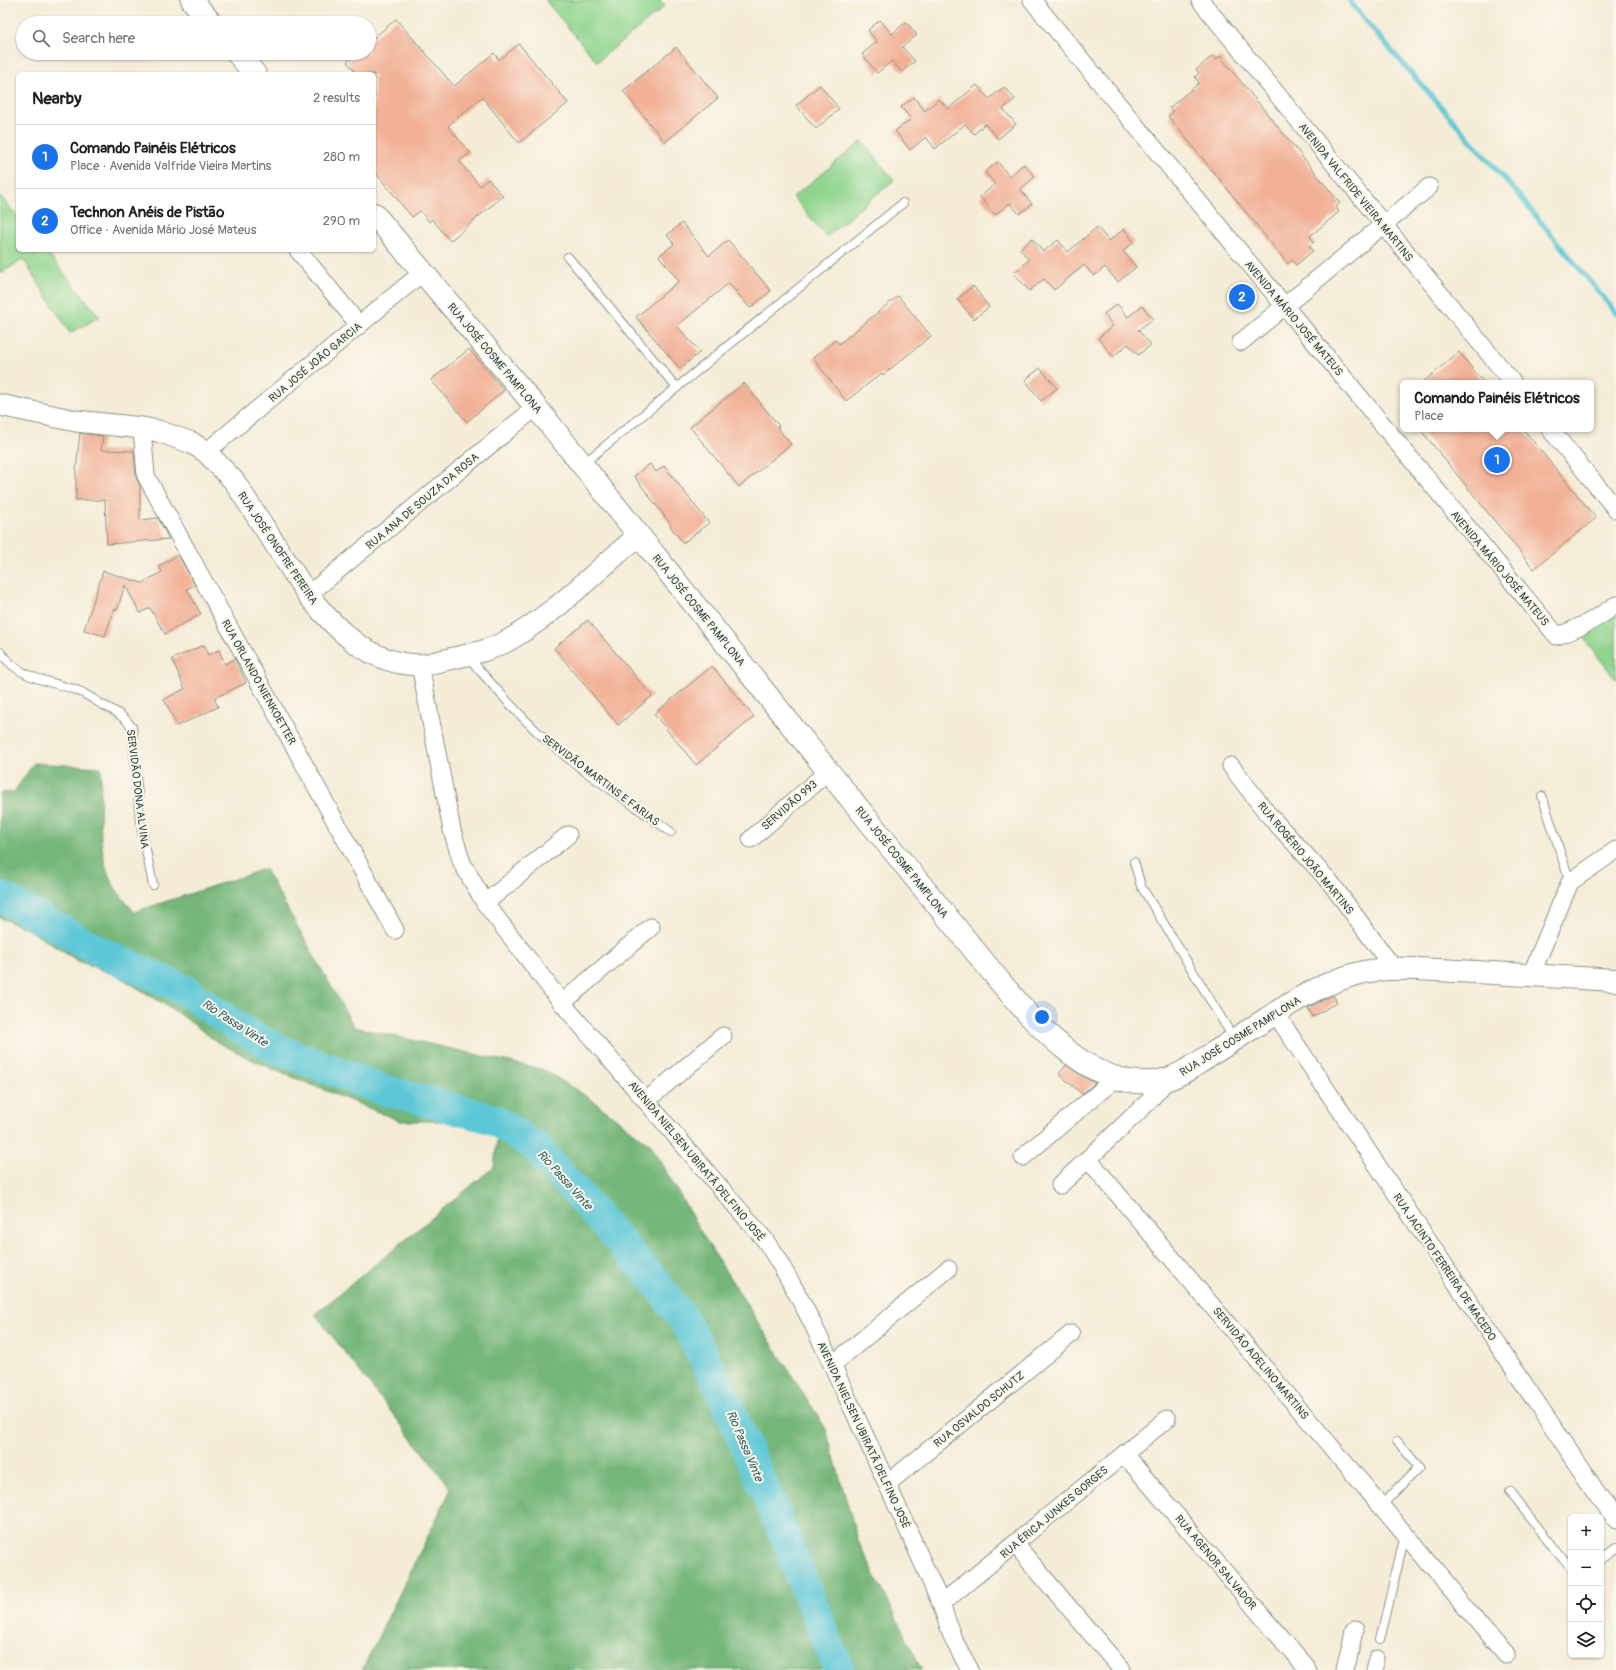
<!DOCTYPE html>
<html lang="en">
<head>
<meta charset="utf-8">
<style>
  :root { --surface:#fff; --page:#f6f6f6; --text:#202124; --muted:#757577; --line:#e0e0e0; --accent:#1a73e8 }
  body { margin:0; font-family:Pangolin,sans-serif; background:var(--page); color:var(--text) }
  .controls { position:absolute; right:12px; bottom:12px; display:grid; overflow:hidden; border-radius:6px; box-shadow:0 1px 3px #0004 }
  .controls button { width:36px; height:36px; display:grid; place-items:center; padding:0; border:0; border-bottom:1px solid var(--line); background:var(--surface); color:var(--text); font:20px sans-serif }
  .you { position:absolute; left:1042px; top:1017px; width:14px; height:14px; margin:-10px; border:3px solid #fff; border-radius:50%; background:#1a73e8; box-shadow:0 0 0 6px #1a73e833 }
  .badge { display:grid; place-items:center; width:26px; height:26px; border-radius:50%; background:var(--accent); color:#fff; font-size:13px; font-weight:700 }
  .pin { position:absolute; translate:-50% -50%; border:2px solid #fff; box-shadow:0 1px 4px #0006 }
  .popup { position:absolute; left:1400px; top:380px; width:194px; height:52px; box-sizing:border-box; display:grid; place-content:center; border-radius:6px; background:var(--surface); filter:drop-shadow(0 1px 3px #0005); font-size:13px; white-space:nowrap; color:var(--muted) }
  .popup b { font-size:15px; color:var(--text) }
  .popup::after { content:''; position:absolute; left:50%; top:100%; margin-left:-8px; border:8px solid transparent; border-top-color:var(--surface) }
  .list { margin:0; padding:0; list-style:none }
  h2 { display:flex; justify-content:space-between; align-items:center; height:52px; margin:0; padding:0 16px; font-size:17px }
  h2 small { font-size:13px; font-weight:400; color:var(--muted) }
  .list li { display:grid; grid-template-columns:26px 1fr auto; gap:12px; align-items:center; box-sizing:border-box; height:64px; padding:0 16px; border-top:1px solid var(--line) }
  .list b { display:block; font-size:15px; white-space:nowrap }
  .list p { margin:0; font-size:13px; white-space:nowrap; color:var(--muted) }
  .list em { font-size:13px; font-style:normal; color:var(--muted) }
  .icon { flex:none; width:22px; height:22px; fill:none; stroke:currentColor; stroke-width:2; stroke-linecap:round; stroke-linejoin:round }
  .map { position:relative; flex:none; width:1616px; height:1670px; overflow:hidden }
  .search { position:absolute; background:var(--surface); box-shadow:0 1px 3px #0004; left:16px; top:16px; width:360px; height:44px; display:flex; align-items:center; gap:10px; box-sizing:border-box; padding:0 14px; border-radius:22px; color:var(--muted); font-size:15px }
  .panel { position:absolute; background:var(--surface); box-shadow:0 1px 3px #0004; left:16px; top:72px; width:360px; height:180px; border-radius:6px }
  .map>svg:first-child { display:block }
  .green { fill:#90d58e; stroke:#588961 }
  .forest { fill:#74b679; stroke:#4a7a56 }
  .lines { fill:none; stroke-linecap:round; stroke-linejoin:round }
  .stream { stroke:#5dc7d7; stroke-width:5 }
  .river { stroke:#5dc7d7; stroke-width:31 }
  .building { fill:#f2b196 }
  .service-casing { stroke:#8a9486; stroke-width:10 }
  .minor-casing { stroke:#8a9486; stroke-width:19 }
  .tertiary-casing { stroke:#8a9486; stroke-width:23 }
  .secondary-casing { stroke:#8a9486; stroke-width:24 }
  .service { stroke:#fff; stroke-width:8 }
  .minor { stroke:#fff; stroke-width:17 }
  .tertiary { stroke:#fff; stroke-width:21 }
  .secondary { stroke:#fff; stroke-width:22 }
  .labels { text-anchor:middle; stroke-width:4; stroke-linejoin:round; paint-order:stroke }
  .street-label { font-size:11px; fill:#1f3d34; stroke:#fbf7ec }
  .water-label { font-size:12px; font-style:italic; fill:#2e605d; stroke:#fbf7ec }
</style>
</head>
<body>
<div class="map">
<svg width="1616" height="1670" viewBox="0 0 1616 1670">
  <rect width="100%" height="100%" fill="#fbf7ec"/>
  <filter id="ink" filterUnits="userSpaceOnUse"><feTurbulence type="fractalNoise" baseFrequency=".025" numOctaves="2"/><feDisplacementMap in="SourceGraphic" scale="8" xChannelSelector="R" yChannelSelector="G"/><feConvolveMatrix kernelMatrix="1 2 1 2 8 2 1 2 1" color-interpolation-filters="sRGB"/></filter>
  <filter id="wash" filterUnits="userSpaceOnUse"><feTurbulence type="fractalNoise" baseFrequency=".012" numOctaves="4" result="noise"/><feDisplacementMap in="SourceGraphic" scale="16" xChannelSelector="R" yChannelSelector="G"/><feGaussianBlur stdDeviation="0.9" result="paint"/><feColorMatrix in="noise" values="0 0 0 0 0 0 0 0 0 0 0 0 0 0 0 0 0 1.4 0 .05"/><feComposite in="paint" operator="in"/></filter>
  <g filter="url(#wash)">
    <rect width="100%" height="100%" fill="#f4ecd7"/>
    <g class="green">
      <path d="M545 0H660L665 6 597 62Z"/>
      <path d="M862 141 894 180 826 237 793 197Z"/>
      <path d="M0 196 18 217V250H45L100 317 70 333 23 259 0 274Z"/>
      <path d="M1616 613V680L1582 636Z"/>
    </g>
    <path class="forest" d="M34 763 101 767C102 802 95 849 112 882 117 893 127 902 134 912L265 869 354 1027 545 1070 592 1100 651 1145 702 1234 826 1429 858 1541 922 1670H362L451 1489 315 1314 494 1167 497 1139 479 1124 455 1121H400L263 1065 217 1042 181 1015 120 977 78 961 26 928 0 918V793L14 792Z"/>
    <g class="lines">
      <path class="stream" d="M1349 0 1368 24 1511 186 1616 313"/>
      <path class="river" d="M0 896 105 954 183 989 237 1027 273 1047 377 1088 493 1119 536 1147 655 1281 684 1320 722 1392 780 1525 839 1670"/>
    </g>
    <g id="blocks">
      <g class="building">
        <path d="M396 19 454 86 494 53 499 60 519 44 568 103 519 143 482 97 448 126 470 153 459 161 480 186 488 179 503 196 450 241 432 219 429 222 420 211 412 217 374 171V74H357L347 62 357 53H369V42Z"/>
        <path d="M880 20 892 34 906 22 917 35 902 47 915 61 902 72 892 61 877 73 862 54 877 42 868 30Z"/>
        <path d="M676 47 718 98 665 142 623 91Z"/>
        <path d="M1212 56 1216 60 1220 56 1340 203 1336 207 1339 212 1310 236 1314 242 1309 246 1313 251 1296 265 1292 260 1288 264 1168 116 1173 112 1169 108 1199 83 1195 77 1199 73 1196 70Z"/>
        <path d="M820 85 839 109 816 129 796 105Z"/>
        <path d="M977 85 989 99 1004 87 1015 99 1003 109 1016 124 998 139 985 124 974 134 965 124 935 149 926 137 910 150 895 131 911 119 901 107 914 97 925 111 939 99 948 109Z"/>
        <path d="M998 162 1009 176 1024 164 1035 177 1020 189 1032 204 1019 214 1010 203 995 215 980 197 995 184 985 172Z"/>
        <path d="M682 223 709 256 728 240 771 291 750 308 729 283 677 326 700 352 680 369 636 317 679 281 659 256 674 244 667 235Z"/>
        <path d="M1097 227 1109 241 1124 229 1134 242 1123 251 1136 267 1118 282 1105 267 1094 276 1084 265 1054 290 1044 279 1029 291 1014 273 1029 260 1020 249 1032 238 1043 252 1058 240 1068 252Z"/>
        <path d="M973 286 989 307 974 319 957 299Z"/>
        <path d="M898 296 931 336 883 375 882 373 846 401 813 358 836 340 839 344Z"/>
        <path d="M1117 304 1128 317 1142 306 1153 319 1138 330 1151 345 1138 355 1128 344 1113 357 1098 338 1113 326 1104 314Z"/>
        <path d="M469 349 504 390 467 422 431 380Z"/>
        <path d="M1459 352 1484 383H1422Z"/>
        <path d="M1040 368 1057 388 1041 401 1025 380Z"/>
        <path d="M744 383 779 426 777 427 791 444 739 487 690 427Z"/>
        <path d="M1420 429H1523L1596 518 1534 569Z"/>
        <path d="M80 433 103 436 101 450 134 451 136 477 140 486V520L158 518 169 539 107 544 105 500H76V471Z"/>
        <path d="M650 464 656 472 664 466 709 523 683 543 670 526 671 525 634 476Z"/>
        <path d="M178 555 195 585 187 589 201 614 165 634 150 608 140 613 125 585 117 610 114 609 105 636 84 630 103 571 142 583 162 572 159 566Z"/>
        <path d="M588 620 652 696 618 725 554 648Z"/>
        <path d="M204 645 208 655 219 650 225 664 235 659 246 683 214 698 218 707 177 726 164 699 185 689 172 659Z"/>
        <path d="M712 666 754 717 696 765 654 714Z"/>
        <path d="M1333 995 1337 1002 1313 1017 1308 1008Z"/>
        <path d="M1066 1065 1087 1079 1095 1083 1082 1094 1059 1074Z"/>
      </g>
    </g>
  </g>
  <g filter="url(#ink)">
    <use href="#blocks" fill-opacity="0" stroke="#8a9486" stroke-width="1"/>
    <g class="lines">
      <g class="service-casing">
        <g id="service">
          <path d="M568 257 677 388"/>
          <path d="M583 464 903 203"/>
          <path d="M0 652C21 680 45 679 76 690 85 693 94 700 103 705 115 711 124 716 132 727L140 820 153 885"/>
          <path d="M467 656C492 684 516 713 544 738 583 773 629 801 671 832"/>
          <path d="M1542 796 1570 882"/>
          <path d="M1134 862 1141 886 1234 1039"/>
          <path d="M1509 1491 1571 1569"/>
          <path d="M1381 1506 1419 1467 1397 1441"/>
          <path d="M1601 1560 1616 1549"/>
          <path d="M1380 1639 1405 1535"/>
        </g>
      </g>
      <g class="minor-casing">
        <g id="minor">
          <path d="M1032 0 1557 636C1579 629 1598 618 1616 605"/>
          <path d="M1200 0 1513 383"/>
          <path d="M298 250 359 325"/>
          <path d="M1241 342 1429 187"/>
          <path d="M142 428 146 476 395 930"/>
          <path d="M1550 429 1616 509"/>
          <path d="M206 452 423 272"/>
          <path d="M308 595 536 407"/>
          <path d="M420 665 452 830 462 863 485 903 562 1003 765 1240C799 1291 823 1345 849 1401 880 1468 911 1536 941 1604L953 1639 970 1670"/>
          <path d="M1231 766 1267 813 1330 882 1394 969"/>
          <path d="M751 839 828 771"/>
          <path d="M485 903 568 835"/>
          <path d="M1531 975 1570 882 1616 850"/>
          <path d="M562 1003 651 927"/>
          <path d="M1275 1013 1616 1521"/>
          <path d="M1168 1079 1147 1103 1088 1159 1506 1654"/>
          <path d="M646 1101 723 1036"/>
          <path d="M1023 1157 1116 1078"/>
          <path d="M1060 1185 1088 1159"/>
          <path d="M832 1365 948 1269"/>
          <path d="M1124 1454 1308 1670"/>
          <path d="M887 1484 1071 1334"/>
          <path d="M1015 1544 1122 1670"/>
          <path d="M941 1604 1167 1419"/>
          <path d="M1345 1670 1354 1631"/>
          <path d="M1375 1670 1378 1659"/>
        </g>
      </g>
      <g class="tertiary-casing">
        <path id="tertiary" d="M0 405 76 421 142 428 158 431 192 443 206 452 234 481 308 595C337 631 370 664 419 665 429 665 439 661 449 659 468 655 489 651 507 641 526 631 542 618 559 605 586 582 612 558 639 535"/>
      </g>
      <g class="secondary-casing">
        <g id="secondary">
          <path d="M192 0 211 23"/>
          <path d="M237 53 255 74"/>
          <path d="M374 214 536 407 828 771 997 978C1036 1025 1098 1099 1168 1079 1183 1074 1197 1064 1210 1055 1230 1043 1249 1030 1268 1018 1298 998 1329 980 1364 972 1394 966 1427 970 1457 971 1510 974 1563 977 1616 980"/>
        </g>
      </g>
      <use href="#service" class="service"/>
      <use href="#minor" class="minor"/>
      <use href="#tertiary" class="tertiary"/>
      <use href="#secondary" class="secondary"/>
    </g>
  </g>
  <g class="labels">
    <g class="street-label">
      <text transform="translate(1356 192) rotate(51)" y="4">AVENIDA VALFRIDE VIEIRA MARTINS</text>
      <text transform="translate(1294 318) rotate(50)" y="4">AVENIDA MÁRIO JOSÉ MATEUS</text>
      <text transform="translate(495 358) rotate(50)" y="4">RUA JOSÉ COSME PAMPLONA</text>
      <text transform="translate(315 362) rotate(-40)" y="4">RUA JOSÉ JOÃO GARCIA</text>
      <text transform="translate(422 501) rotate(-40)" y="4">RUA ANA DE SOUZA DA ROSA</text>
      <text transform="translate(278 548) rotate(56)" y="4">RUA JOSÉ ONOFRE PEREIRA</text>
      <text transform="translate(1500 568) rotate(50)" y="4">AVENIDA MÁRIO JOSÉ MATEUS</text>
      <text transform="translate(699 610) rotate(51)" y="4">RUA JOSÉ COSME PAMPLONA</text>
      <text transform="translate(259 682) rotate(61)" y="4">RUA ORLANDO NIENKOETTER</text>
      <text transform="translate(601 780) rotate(37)" y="4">SERVIDÃO MARTINS E FARIAS</text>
      <text transform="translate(138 789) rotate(83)" y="4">SERVIDÃO DONA ALVINA</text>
      <text transform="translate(789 805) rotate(-41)" y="4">SERVIDÃO 993</text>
      <text transform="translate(1306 858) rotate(50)" y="4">RUA ROGÉRIO JOÃO MARTINS</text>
      <text transform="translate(902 862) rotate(51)" y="4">RUA JOSÉ COSME PAMPLONA</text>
      <text transform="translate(1240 1036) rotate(-32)" y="4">RUA JOSÉ COSME PAMPLONA</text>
      <text transform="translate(697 1161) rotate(50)" y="4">AVENIDA NIELSEN UBIRATÃ DELFINO JOSÉ</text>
      <text transform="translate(1445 1267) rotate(56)" y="4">RUA JACINTO FERREIRA DE MACEDO</text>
      <text transform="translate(1261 1363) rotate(50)" y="4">SERVIDÃO ADELINO MARTINS</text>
      <text transform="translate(979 1409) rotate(-39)" y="4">RUA OSVALDO SCHUTZ</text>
      <text transform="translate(864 1435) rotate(65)" y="4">AVENIDA NIELSEN UBIRATÃ DELFINO JOSÉ</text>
      <text transform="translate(1054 1512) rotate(-40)" y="4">RUA ÉRICA JUNKES GORGES</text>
      <text transform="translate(1216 1562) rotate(50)" y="4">RUA AGENOR SALVADOR</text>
    </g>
    <g class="water-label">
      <text transform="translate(235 1023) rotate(33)" y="4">Rio Passa Vinte</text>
      <text transform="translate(565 1180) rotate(48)" y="4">Rio Passa Vinte</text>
      <text transform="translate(745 1446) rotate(67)" y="4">Rio Passa Vinte</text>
    </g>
  </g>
</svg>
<div class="controls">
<button>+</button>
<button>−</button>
<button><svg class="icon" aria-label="locate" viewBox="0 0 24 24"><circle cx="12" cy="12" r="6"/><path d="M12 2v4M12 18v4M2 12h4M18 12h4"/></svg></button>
<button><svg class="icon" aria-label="layers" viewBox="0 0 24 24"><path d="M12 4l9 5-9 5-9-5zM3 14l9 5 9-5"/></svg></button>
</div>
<div class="you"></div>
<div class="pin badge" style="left:1497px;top:460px">1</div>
<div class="popup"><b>Comando Painéis Elétricos</b>Place</div>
<div class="pin badge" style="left:1242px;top:297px">2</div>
<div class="search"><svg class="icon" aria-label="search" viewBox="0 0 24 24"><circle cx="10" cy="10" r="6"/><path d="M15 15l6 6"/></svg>Search here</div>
<section class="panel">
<h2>Nearby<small>2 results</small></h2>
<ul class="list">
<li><span class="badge">1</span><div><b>Comando Painéis Elétricos</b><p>Place · Avenida Valfride Vieira Martins</p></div><em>280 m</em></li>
<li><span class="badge">2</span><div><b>Technon Anéis de Pistão</b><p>Office · Avenida Mário José Mateus</p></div><em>290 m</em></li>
</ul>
</section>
</div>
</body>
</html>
